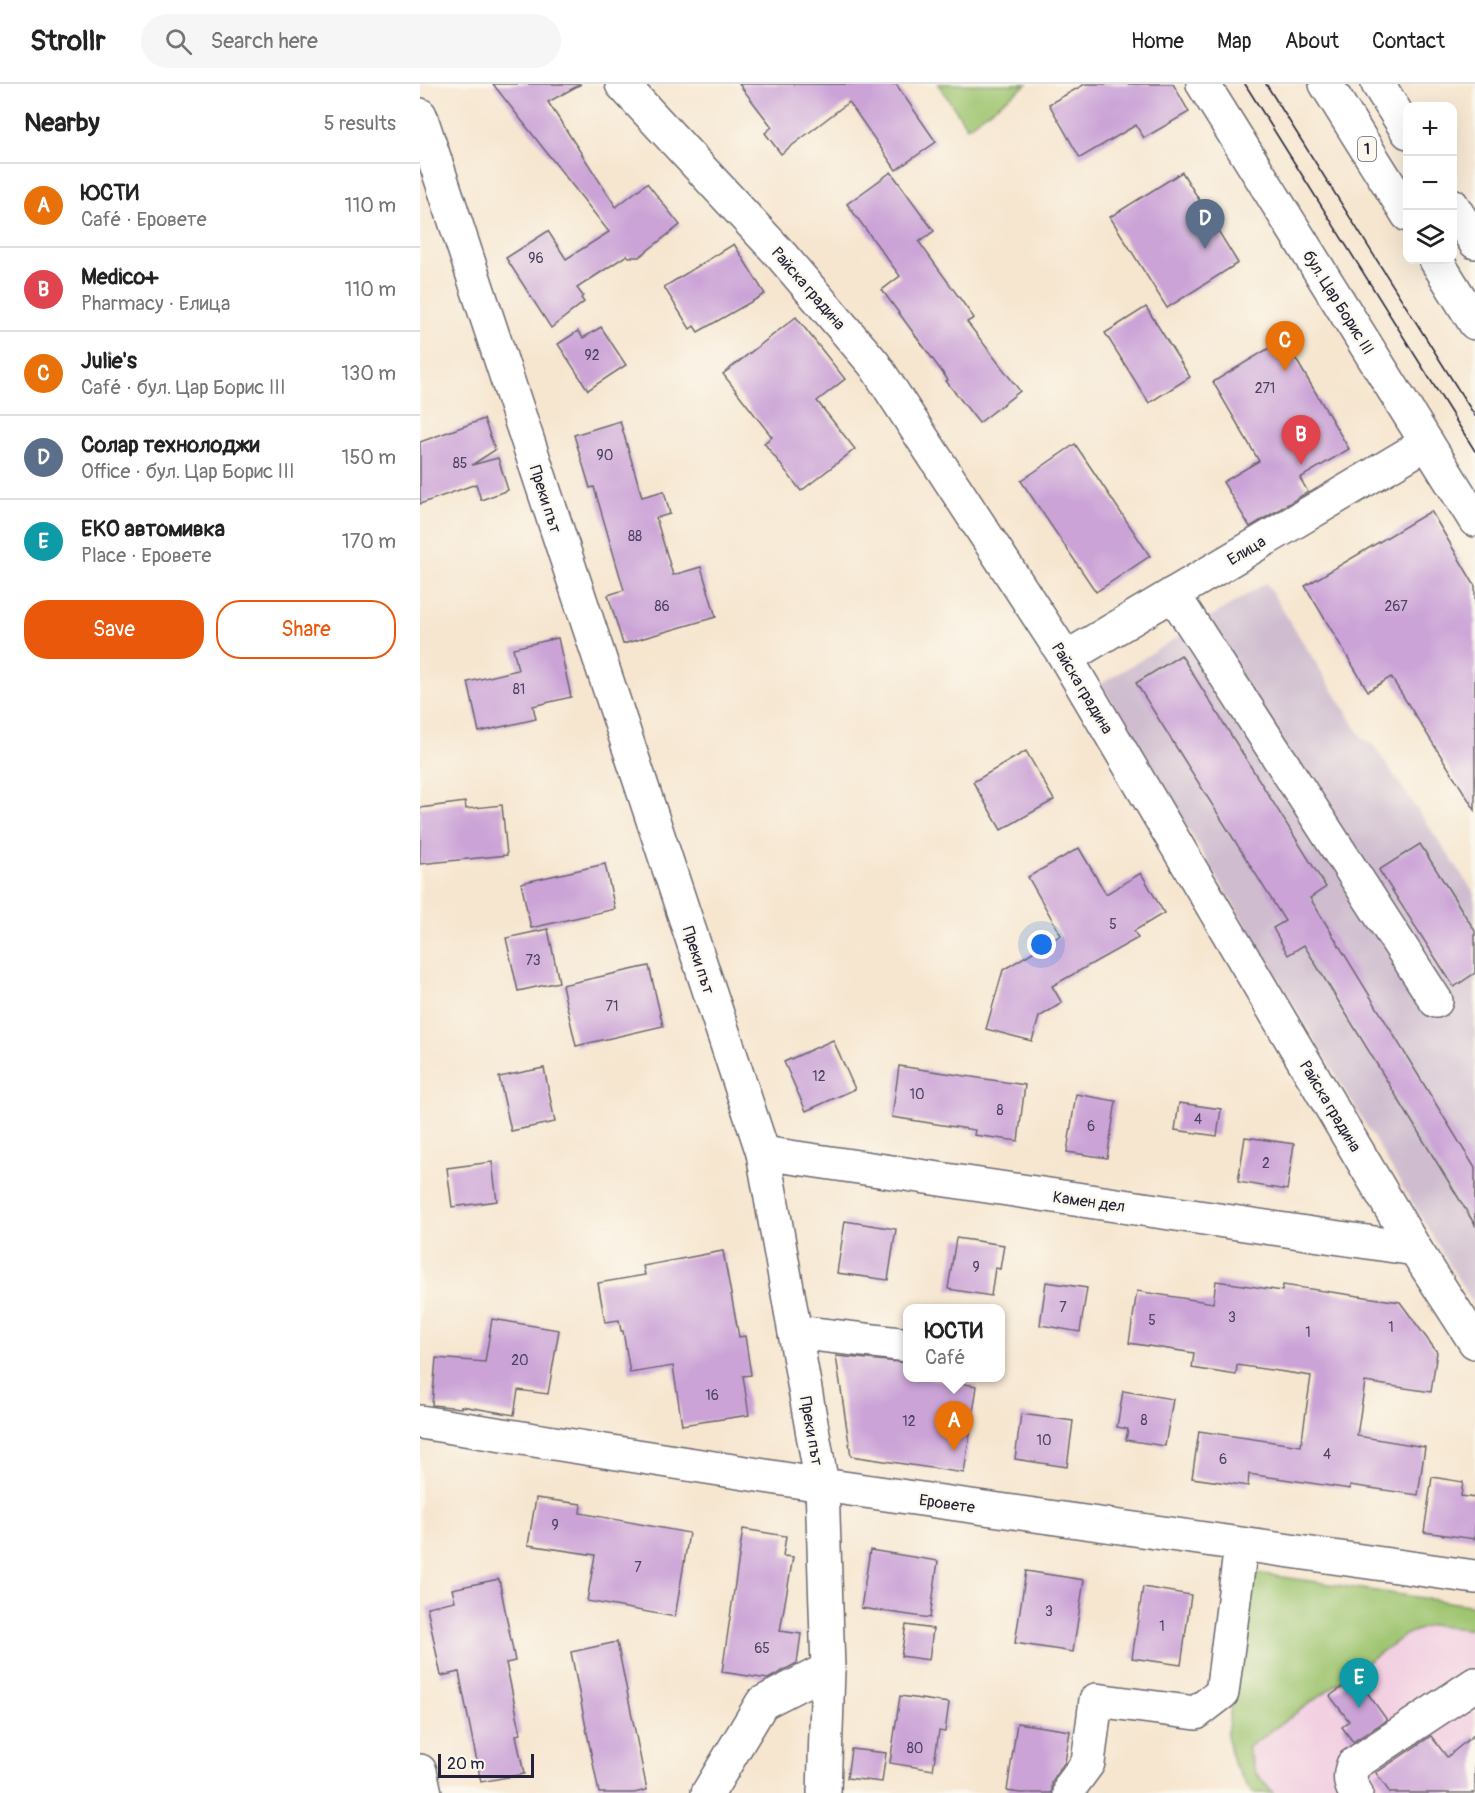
<!DOCTYPE html>
<html lang="en">
<head>
<meta charset="utf-8">
<style>
  :root { --surface:#fff; --page:#f6f6f6; --text:#222; --muted:#767676; --line:#e0e0e0; --accent:#ea580c }
  body { margin:0; font-family:Pangolin,sans-serif; background:var(--page); color:var(--text) }
  .controls { position:absolute; right:18px; top:18px; display:grid; overflow:hidden; border-radius:12px; box-shadow:0 6px 24px #0002 }
  .controls button { width:54px; height:54px; display:grid; place-items:center; padding:0; border:0; border-bottom:2px solid var(--line); background:var(--surface); color:var(--text); font:30px sans-serif }
  .scale { position:absolute; left:18px; bottom:15px; width:96px; box-sizing:border-box; padding-left:6px; border:3px solid #22223b; border-top:0; font-size:16px; line-height:21px; white-space:nowrap; color:#22223b; -webkit-text-stroke:4px #fbf7ec; paint-order:stroke }
  .you { position:absolute; left:622px; top:861px; width:21px; height:21px; margin:-15px; border:4px solid #fff; border-radius:50%; background:#1a73e8; box-shadow:0 0 0 9px #1a73e833 }
  .badge { display:grid; place-items:center; width:39px; height:39px; border-radius:50%; background:var(--accent); color:#fff; font-size:20px; font-weight:700 }
  .pin { position:absolute; translate:-50% -50px; filter:drop-shadow(0 2px 3px #0008) }
  .pin::after { content:''; position:absolute; top:32px; width:21px; height:18px; background:inherit; clip-path:polygon(0 0,100% 0,50% 100%) }
  .popup { position:absolute; left:483px; top:1220px; width:102px; height:78px; box-sizing:border-box; display:grid; place-content:center; border-radius:12px; background:var(--surface); filter:drop-shadow(0 2px 4px #0005); font-size:20px; white-space:nowrap; color:var(--muted) }
  .popup b { font-size:22px; color:var(--text) }
  .popup::after { content:''; position:absolute; left:50%; top:100%; margin-left:-12px; border:12px solid transparent; border-top-color:var(--surface) }
  .list { margin:0; padding:0; list-style:none }
  h2 { display:flex; justify-content:space-between; align-items:center; height:78px; margin:0; padding:0 24px; font-size:26px }
  h2 small { font-size:20px; font-weight:400; color:var(--muted) }
  .list li { display:grid; grid-template-columns:39px 1fr auto; gap:18px; align-items:center; box-sizing:border-box; height:84px; padding:0 24px; border-top:2px solid var(--line) }
  .list b { display:block; font-size:22px; white-space:nowrap }
  .list p { margin:0; font-size:20px; white-space:nowrap; color:var(--muted) }
  .list em { font-size:20px; font-style:normal; color:var(--muted) }
  .actions { display:flex; gap:12px; padding:18px 24px }
  .actions a { flex:1; padding:14px 0; border:2px solid var(--accent); border-radius:24px; text-align:center; font-size:21px; color:var(--accent) }
  .actions .main { background:var(--accent); color:#fff }
  .icon { flex:none; width:33px; height:33px; fill:none; stroke:currentColor; stroke-width:2; stroke-linecap:round; stroke-linejoin:round }
  .map { position:relative; flex:none; width:1055px; height:1709px; overflow:hidden }
  header { display:flex; align-items:center; gap:36px; box-sizing:border-box; height:84px; padding:0 30px; background:var(--surface); border-bottom:2px solid var(--line) }
  header strong { font-size:28px }
  nav { display:flex; gap:33px; margin-inline-start:auto; font-size:21px }
  .search { width:420px; height:54px; background:var(--page); display:flex; align-items:center; gap:15px; box-sizing:border-box; padding:0 21px; border-radius:33px; color:var(--muted); font-size:22px }
  main { display:flex }
  aside { flex:1; background:var(--surface) }
  .map>svg:first-child { display:block }
  .built { fill:#f2cfe1 }
  .industrial { fill:#cfbdcf }
  .green { fill:#9fc570; stroke:#607456; stroke-width:1.5 }
  .building { fill:#cba3d7 }
  .lines { fill:none; stroke-linecap:round; stroke-linejoin:round }
  .minor-casing { stroke:#6c676f; stroke-width:36 }
  .major-casing { stroke:#6c676f; stroke-width:36 }
  .minor { stroke:#fff; stroke-width:33 }
  .major { stroke:#fff; stroke-width:33 }
  .tram { stroke:#22223b; stroke-width:1.5 }
  .labels { text-anchor:middle; stroke-width:4.5; stroke-linejoin:round; paint-order:stroke }
  .number-label { font-size:14px; fill:#4c4262 }
  .shield { fill:#fbf7ec; stroke:#636270; stroke-width:1.5 }
  .shield-label { font-size:15px; font-weight:bold; fill:#22223b }
  .street-label { font-size:16px; fill:#22223b; stroke:#fbf7ec }
</style>
</head>
<body>
<header>
<strong>Strollr</strong>
<div class="search"><svg class="icon" aria-label="search" viewBox="0 0 24 24"><circle cx="10" cy="10" r="6"/><path d="M15 15l6 6"/></svg>Search here</div>
<nav><a>Home</a><a>Map</a><a>About</a><a>Contact</a></nav>
</header>
<main>
<aside>
<h2>Nearby<small>5 results</small></h2>
<ul class="list">
<li><span class="badge" style="background:#e8710a">A</span><div><b>ЮСТИ</b><p>Café · Еровете</p></div><em>110 m</em></li>
<li><span class="badge" style="background:#e0444e">B</span><div><b>Medico+</b><p>Pharmacy · Елица</p></div><em>110 m</em></li>
<li><span class="badge" style="background:#e8710a">C</span><div><b>Julie's</b><p>Café · бул. Цар Борис III</p></div><em>130 m</em></li>
<li><span class="badge" style="background:#5c6f8a">D</span><div><b>Солар технолоджи</b><p>Office · бул. Цар Борис III</p></div><em>150 m</em></li>
<li><span class="badge" style="background:#0f9aa8">E</span><div><b>EKO автомивка</b><p>Place · Еровете</p></div><em>170 m</em></li>
</ul>
<div class="actions"><a class="main">Save</a><a>Share</a></div>
</aside>
<div class="map">
<svg width="1055" height="1709" viewBox="0 0 1055 1709">
  <rect width="100%" height="100%" fill="#fbf7ec"/>
  <filter id="ink" filterUnits="userSpaceOnUse"><feTurbulence type="fractalNoise" baseFrequency=".0167" numOctaves="2"/><feDisplacementMap in="SourceGraphic" scale="12" xChannelSelector="R" yChannelSelector="G"/><feConvolveMatrix kernelMatrix="1 2 1 2 8 2 1 2 1" color-interpolation-filters="sRGB"/></filter>
  <filter id="wash" filterUnits="userSpaceOnUse"><feTurbulence type="fractalNoise" baseFrequency=".008" numOctaves="4" result="noise"/><feDisplacementMap in="SourceGraphic" scale="24" xChannelSelector="R" yChannelSelector="G"/><feGaussianBlur stdDeviation="1.35" result="paint"/><feColorMatrix in="noise" values="0 0 0 0 0 0 0 0 0 0 0 0 0 0 0 0 0 1.4 0 .05"/><feComposite in="paint" operator="in"/></filter>
  <g filter="url(#wash)">
    <rect width="100%" height="100%" fill="#f6e6d0"/>
    <path class="built" d="M1010 1541 1055 1546V1709H853L835 1688 827 1664 985 1551Z"/>
    <path class="industrial" d="M846 499 942 653 954 662 1055 810V1223L681 600Z"/>
    <g class="green">
      <path d="M518 0H607L547 43Z"/>
      <path d="M829 1488 1055 1522V1546L1010 1541 985 1551 827 1664 835 1688 853 1709H832L813 1679 807 1652Z"/>
    </g>
    <g id="blocks">
      <g class="building">
        <path d="M73 0H161L128 18 196 123 227 99 260 141 219 173H209L207 171 157 204 163 212 161 214 164 218 131 244 86 174 128 147 146 175 189 148Z"/>
        <path d="M319 0H476L516 58 476 86 429 18 361 70 345 49 352 43Z"/>
        <path d="M665 0H753L769 28 724 54 716 41 660 74 629 20Z"/>
        <path d="M471 88 514 147 499 158 554 234 547 238 600 307 559 339 526 297 528 296 462 206 480 192 427 120Z"/>
        <path d="M762 88 818 179 747 224 690 133Z"/>
        <path d="M314 160 345 210 278 248 274 242 270 245 244 203Z"/>
        <path d="M726 223 770 293 729 319 685 249Z"/>
        <path d="M376 233 425 295 397 317 435 365 381 407 344 359 352 353 303 290Z"/>
        <path d="M181 243 206 281 168 306 138 260 158 247 163 254Z"/>
        <path d="M864 255 929 365 880 394 888 408 830 443 803 398 839 377 793 298Z"/>
        <path d="M64 335 75 366 52 381 78 374 88 406 61 416 56 400 0 420V358Z"/>
        <path d="M200 337 222 413 244 407 250 430 236 434 253 491 281 483 296 533 203 560 188 511 204 506 174 403 170 404 154 351Z"/>
        <path d="M655 360 730 472 676 508 601 397Z"/>
        <path d="M1011 427 1055 502V726L971 593 948 607 885 502Z"/>
        <path d="M138 554 151 613 113 622 116 635 59 648 48 598 98 586 93 564Z"/>
        <path d="M761 571 906 803 890 814 1055 1084V1141L884 861 868 871 853 844 865 837 716 599Z"/>
        <path d="M606 667 634 716 581 746 553 698Z"/>
        <path d="M45 718 46 725 82 721 87 771 0 780V724Z"/>
        <path d="M1000 760 1055 847V889L1034 903 959 786Z"/>
        <path d="M659 764 686 810 721 789 744 829 714 847 718 854 632 902 642 919 619 933 612 957 566 945 583 886 641 851 608 793Z"/>
        <path d="M185 780 195 825 111 844 101 799Z"/>
        <path d="M128 845 139 898 98 907 86 854Z"/>
        <path d="M229 882 243 942 156 962 142 901Z"/>
        <path d="M413 956 435 1005 386 1027 364 978Z"/>
        <path d="M479 982 605 1001 598 1057 554 1051 555 1046 472 1033Z"/>
        <path d="M124 984 135 1038 91 1047 79 993Z"/>
        <path d="M656 1010 696 1017 687 1074 647 1068Z"/>
        <path d="M759 1019 801 1025 797 1052 755 1046Z"/>
        <path d="M825 1053 874 1060 867 1106 818 1098Z"/>
        <path d="M72 1078 77 1117 32 1123 27 1084Z"/>
        <path d="M425 1137 476 1145 468 1196 417 1189Z"/>
        <path d="M536 1154 584 1161 580 1185 575 1184 571 1212 528 1205Z"/>
        <path d="M303 1167 319 1253 325 1252 331 1291 323 1292 329 1331 262 1341 253 1282 210 1289 203 1247H201L199 1236 185 1238 178 1199 225 1191 223 1182Z"/>
        <path d="M796 1197 862 1207 863 1201 980 1218 1017 1268 1011 1308 945 1298 937 1352 1005 1363 998 1411 930 1401V1405L829 1390 828 1402 772 1394 779 1347 881 1362 891 1292 817 1281 816 1291 772 1284 774 1269 709 1259 717 1207 793 1219Z"/>
        <path d="M626 1198 667 1204 660 1248 620 1241Z"/>
        <path d="M72 1235 139 1246 128 1310 98 1306 94 1331 41 1322V1324L12 1321 16 1274 65 1278Z"/>
        <path d="M416 1272 488 1279V1293H502L557 1302 544 1389 431 1372Z"/>
        <path d="M703 1307 753 1315 745 1362 706 1356 708 1345 697 1343Z"/>
        <path d="M601 1330 653 1337 647 1383 595 1375Z"/>
        <path d="M1012 1393 1043 1398 1041 1412 1055 1414V1455L1004 1448Z"/>
        <path d="M116 1414 161 1420 160 1429 269 1449 255 1533 167 1517 175 1471 108 1461Z"/>
        <path d="M323 1445 366 1452 363 1472 373 1473 360 1547 381 1550 377 1579 348 1595 302 1588Z"/>
        <path d="M450 1466 518 1477 510 1534 441 1524Z"/>
        <path d="M606 1487 664 1496 653 1568 595 1559Z"/>
        <path d="M79 1495 95 1577 86 1579 101 1650 96 1651 104 1690 61 1698 39 1588 21 1592 7 1523 35 1517 32 1505Z"/>
        <path d="M723 1503 771 1511 761 1581 712 1574Z"/>
        <path d="M486 1541 513 1545 509 1576 481 1572Z"/>
        <path d="M197 1558 227 1706 214 1709H179L151 1568Z"/>
        <path d="M936 1593 967 1636 933 1658 922 1643 929 1637 910 1612Z"/>
        <path d="M480 1612 529 1619 525 1648 519 1647 513 1686 470 1679Z"/>
        <path d="M597 1639 650 1647 645 1678 636 1691 632 1699V1709H600L587 1707Z"/>
        <path d="M1055 1650V1709H970L956 1689 1011 1652 1027 1673Z"/>
        <path d="M431 1665 466 1669 462 1698 427 1694Z"/>
      </g>
    </g>
  </g>
  <g filter="url(#ink)">
    <use href="#blocks" fill-opacity="0" stroke="#6c676f" stroke-width="1.5"/>
    <g class="lines">
      <g class="minor-casing">
        <g id="minor">
          <path d="M202 0 361 171 454 280 646 574 995 1165 1055 1258"/>
          <path d="M783 0 1055 436"/>
          <path d="M958 0 988 48"/>
          <path d="M0 31 343 1069 402 1401 408 1585 404 1709"/>
          <path d="M1032 121 1055 158"/>
          <path d="M753 510 1016 917"/>
          <path d="M646 574 1007 359"/>
          <path d="M343 1069 995 1165"/>
          <path d="M375 1248 488 1261"/>
          <path d="M0 1338 402 1401 1055 1493"/>
          <path d="M0 1687 5 1709"/>
          <path d="M288 1709 342 1619 408 1585"/>
          <path d="M650 1709 651 1702 668 1679 676 1616 776 1629 802 1609 821 1461"/>
          <path d="M936 1709C929 1700 929 1692 933 1681L1055 1600"/>
        </g>
      </g>
      <g class="major-casing">
        <g id="major">
          <path d="M906 0 988 131"/>
          <path d="M1016 176 1055 239"/>
        </g>
      </g>
      <use href="#minor" class="minor"/>
      <use href="#major" class="major"/>
      <g class="tram">
        <path d="M825 0 1055 367"/>
        <path d="M846 0 1055 332"/>
      </g>
    </g>
  </g>
  <g class="labels">
    <g class="number-label">
      <text x="116" y="179">96</text>
      <text x="172" y="276">92</text>
      <text x="845" y="309">271</text>
      <text x="185" y="376">90</text>
      <text x="40" y="384">85</text>
      <text x="215" y="457">88</text>
      <text x="242" y="527">86</text>
      <text x="976" y="527">267</text>
      <text x="99" y="610">81</text>
      <text x="693" y="845">5</text>
      <text x="113" y="881">73</text>
      <text x="192" y="927">71</text>
      <text x="399" y="997">12</text>
      <text x="497" y="1015">10</text>
      <text x="580" y="1031">8</text>
      <text x="778" y="1040">4</text>
      <text x="671" y="1047">6</text>
      <text x="846" y="1084">2</text>
      <text x="556" y="1188">9</text>
      <text x="643" y="1228">7</text>
      <text x="812" y="1238">3</text>
      <text x="732" y="1241">5</text>
      <text x="971" y="1248">1</text>
      <text x="888" y="1253">1</text>
      <text x="100" y="1281">20</text>
      <text x="292" y="1316">16</text>
      <text x="724" y="1341">8</text>
      <text x="489" y="1342">12</text>
      <text x="624" y="1361">10</text>
      <text x="907" y="1375">4</text>
      <text x="803" y="1380">6</text>
      <text x="135" y="1446">9</text>
      <text x="218" y="1488">7</text>
      <text x="629" y="1532">3</text>
      <text x="742" y="1547">1</text>
      <text x="342" y="1569">65</text>
      <text x="495" y="1669">80</text>
    </g>
    <rect class="shield" x="938" y="53" width="18" height="24" rx="4.5"/>
    <g class="shield-label">
      <text x="947" y="70">1</text>
    </g>
    <g class="street-label">
      <text transform="translate(389 204) rotate(49)" y="6">Райска градина</text>
      <text transform="translate(919 218) rotate(58)" y="6">бул. Цар Борис III</text>
      <text transform="translate(126 415) rotate(72)" y="6">Преки път</text>
      <text transform="translate(826 466) rotate(-31)" y="6">Елица</text>
      <text transform="translate(663 604) rotate(59)" y="6">Райска градина</text>
      <text transform="translate(279 876) rotate(72)" y="6">Преки път</text>
      <text transform="translate(911 1022) rotate(59)" y="6">Райска градина</text>
      <text transform="translate(669 1117) rotate(8)" y="6">Камен дел</text>
      <text transform="translate(392 1347) rotate(80)" y="6">Преки път</text>
      <text transform="translate(527 1419) rotate(8)" y="6">Еровете</text>
    </g>
  </g>
</svg>
<div class="controls">
<button>+</button>
<button>−</button>
<button><svg class="icon" aria-label="layers" viewBox="0 0 24 24"><path d="M12 4l9 5-9 5-9-5zM3 14l9 5 9-5"/></svg></button>
</div>
<div class="scale">20 m</div>
<div class="you"></div>
<div class="pin badge" style="left:534px;top:1367px;background:#e8710a">A</div>
<div class="popup"><b>ЮСТИ</b>Café</div>
<div class="pin badge" style="left:881px;top:381px;background:#e0444e">B</div>
<div class="pin badge" style="left:865px;top:287px;background:#e8710a">C</div>
<div class="pin badge" style="left:785px;top:165px;background:#5c6f8a">D</div>
<div class="pin badge" style="left:939px;top:1624px;background:#0f9aa8">E</div>
</div>
</main>
</body>
</html>
